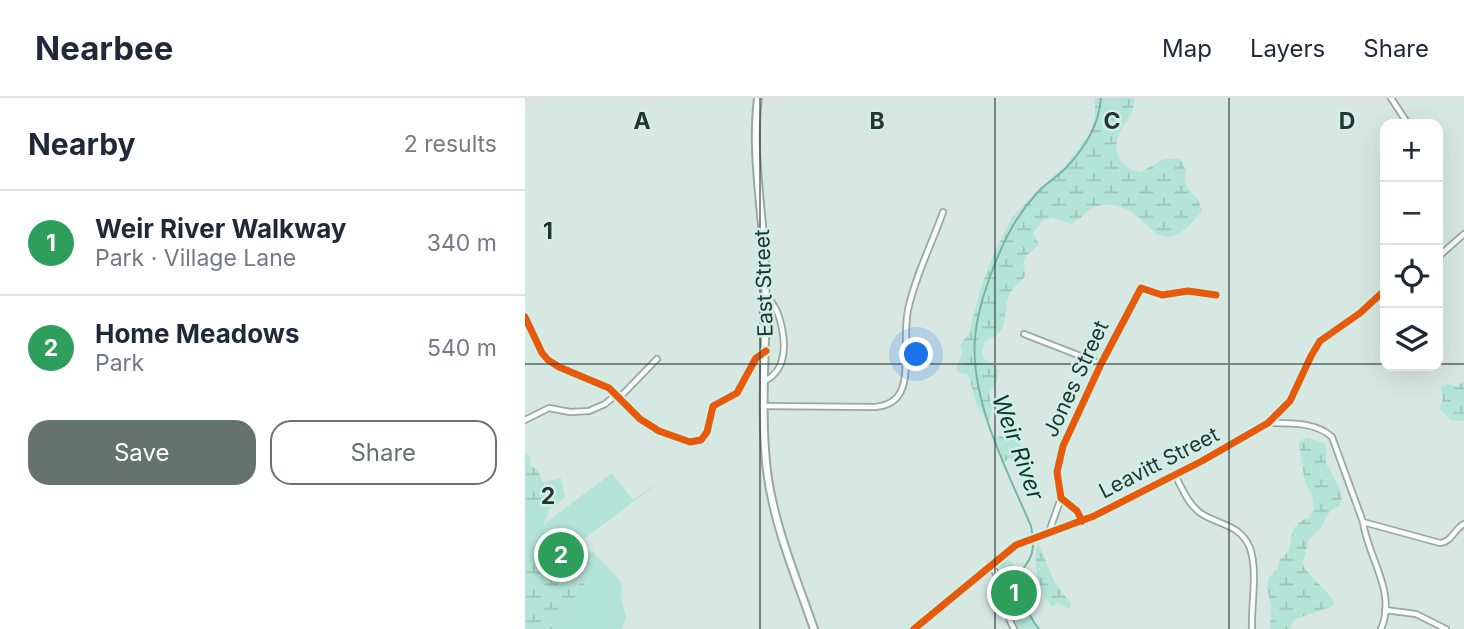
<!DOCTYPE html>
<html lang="en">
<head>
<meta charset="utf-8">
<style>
  :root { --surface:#fff; --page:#f2f2f3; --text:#1f2937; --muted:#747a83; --line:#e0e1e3; --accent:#65736f }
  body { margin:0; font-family:Inter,sans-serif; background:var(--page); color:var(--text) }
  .controls { position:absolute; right:21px; top:21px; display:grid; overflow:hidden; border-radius:14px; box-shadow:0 7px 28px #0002 }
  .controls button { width:63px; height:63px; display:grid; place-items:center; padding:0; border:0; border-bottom:2px solid var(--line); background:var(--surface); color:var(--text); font:35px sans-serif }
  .you { position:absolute; left:392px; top:257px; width:24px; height:24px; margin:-18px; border:5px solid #fff; border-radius:50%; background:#1a73e8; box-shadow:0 0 0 10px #1a73e833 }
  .badge { display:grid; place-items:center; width:46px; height:46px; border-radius:50%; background:var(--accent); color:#fff; font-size:23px; font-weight:700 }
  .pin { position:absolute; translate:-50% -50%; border:4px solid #fff; box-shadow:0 2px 7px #0006 }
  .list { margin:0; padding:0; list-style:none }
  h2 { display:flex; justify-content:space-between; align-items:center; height:91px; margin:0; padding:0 28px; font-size:30px }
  h2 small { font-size:23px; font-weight:400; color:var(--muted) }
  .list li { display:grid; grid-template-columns:46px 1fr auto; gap:21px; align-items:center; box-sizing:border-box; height:105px; padding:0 28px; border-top:2px solid var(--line) }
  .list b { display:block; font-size:26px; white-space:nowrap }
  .list p { margin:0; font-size:23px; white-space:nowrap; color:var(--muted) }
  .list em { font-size:23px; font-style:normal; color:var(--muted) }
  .actions { display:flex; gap:14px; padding:21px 28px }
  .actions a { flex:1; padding:16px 0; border:2px solid var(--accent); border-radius:21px; text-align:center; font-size:24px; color:var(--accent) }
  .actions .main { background:var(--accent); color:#fff }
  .icon { flex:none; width:38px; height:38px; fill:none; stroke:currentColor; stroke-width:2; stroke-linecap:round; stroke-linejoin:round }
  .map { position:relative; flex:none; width:939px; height:531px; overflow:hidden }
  header { display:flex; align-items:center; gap:42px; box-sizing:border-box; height:98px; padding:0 35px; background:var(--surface); border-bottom:2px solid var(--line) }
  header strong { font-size:33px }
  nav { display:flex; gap:38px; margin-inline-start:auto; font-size:24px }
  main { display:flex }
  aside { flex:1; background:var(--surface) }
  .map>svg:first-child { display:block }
  .green { fill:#b4e4d7 }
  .wetland { fill:url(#wetland-marsh) }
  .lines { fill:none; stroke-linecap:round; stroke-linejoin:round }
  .stream { stroke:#77b6a7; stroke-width:2 }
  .minor-casing { stroke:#9aa8a4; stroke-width:8 }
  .secondary-casing { stroke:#9aa8a4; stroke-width:10 }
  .minor { stroke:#f9fcfb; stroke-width:4.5 }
  .secondary { stroke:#f9fcfb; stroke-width:6 }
  .cycleway-casing { stroke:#cff0e6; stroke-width:11 }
  .cycleway { stroke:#e8590c; stroke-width:7 }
  .grid { fill:none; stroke:#273430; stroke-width:2; stroke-opacity:0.55 }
  .labels { text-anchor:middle; stroke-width:5; stroke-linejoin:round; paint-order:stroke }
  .street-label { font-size:21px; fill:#273430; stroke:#cff0e6 }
  .water-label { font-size:23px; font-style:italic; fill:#0e362d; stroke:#cff0e6 }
  .grid-label { font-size:23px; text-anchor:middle; font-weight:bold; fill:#273430; stroke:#cff0e6; stroke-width:5; stroke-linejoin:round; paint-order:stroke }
</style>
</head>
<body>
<header>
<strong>Nearbee</strong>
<nav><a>Map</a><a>Layers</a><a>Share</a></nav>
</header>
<main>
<aside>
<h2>Nearby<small>2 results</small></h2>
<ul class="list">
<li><span class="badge" style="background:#2e9e5b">1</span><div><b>Weir River Walkway</b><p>Park · Village Lane</p></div><em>340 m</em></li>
<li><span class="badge" style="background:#2e9e5b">2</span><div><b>Home Meadows</b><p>Park</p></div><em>540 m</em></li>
</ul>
<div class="actions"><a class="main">Save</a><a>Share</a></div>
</aside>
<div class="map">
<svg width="939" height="531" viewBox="0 0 939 531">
  <defs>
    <pattern id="wetland-marsh" width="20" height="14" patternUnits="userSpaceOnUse" patternTransform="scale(1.75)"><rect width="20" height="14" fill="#b4e4d7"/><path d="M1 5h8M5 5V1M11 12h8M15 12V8" fill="none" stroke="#9bc4b9"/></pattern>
  </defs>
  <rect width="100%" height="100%" fill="#d7e8e3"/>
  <g class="green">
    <path d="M87 375 108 402 129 387 135 389 129 388 47 450 69 455 93 480 97 487 96 500 101 519 97 531H0V389L36 380 40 399 24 412 19 426Z"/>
    <path d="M481 460 498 476C494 495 501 515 512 531H493C484 514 480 497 482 478L473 467Z"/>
  </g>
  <g class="wetland">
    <path d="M570 0H609C610 16 600 23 594 36 586 54 597 71 615 74L639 61H655L661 72 660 86 673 102 677 113C627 177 627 101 578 107 563 108 559 120 546 126L528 120 519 121 508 135 514 147C498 161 498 156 500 178 495 185 488 189 485 196 475 217 488 234 460 243L457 254 459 261 469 266 474 273 473 281 464 296 467 310 464 322C447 309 450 294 443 276L433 274 431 270 437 256 435 247 444 235 457 186 470 153 487 120 512 93 539 69 564 37 570 21Z"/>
    <path d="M939 284V323L926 322 915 311 918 300 916 289 921 286 932 288Z"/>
    <path d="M473 338C488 339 504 347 500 363L484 361 479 364 469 341Z"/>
    <path d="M782 339 801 346V365L815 392 817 399 815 407 805 413 796 430 784 441 778 464 779 470 807 500 809 506 806 509 770 521 764 531H745L746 508 742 489 744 479 752 472 755 461 764 453 768 431 776 423 784 419 789 411 787 398 780 384 774 346 776 342Z"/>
    <path d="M0 354 5 358 6 368 13 372 23 399C16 410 5 416 0 428Z"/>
    <path d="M513 444 529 483 546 506 545 511 532 505 527 509C513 494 507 463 513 444Z"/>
    <path d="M7 465 49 468 60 482C57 500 37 507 31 524L37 531H0V467Z"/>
  </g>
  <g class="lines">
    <path class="stream" d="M514 531C502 517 493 490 498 472 499 468 502 466 504 462 510 451 508 440 506 428 482 372 445 303 450 240 452 215 460 191 469 168 480 140 492 117 512 95 521 85 532 79 541 70 560 50 574 28 576 0"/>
    <g class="minor-casing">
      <g id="minor">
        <path d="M866 0 883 26"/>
        <path d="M913 159 939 136"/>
        <path d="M0 219 17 255 23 262 34 269 84 290 115 321 134 333 165 344 176 342 182 334 188 308 212 295 231 260 240 254"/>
        <path d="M499 236 576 266"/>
        <path d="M240 283C249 278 255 271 257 262 262 245 256 209 241 199"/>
        <path d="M95 299 132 261"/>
        <path d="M240 308 350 309C361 308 371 304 376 293 385 275 378 235 383 212 390 178 407 146 418 114"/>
        <path d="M0 322 24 310 45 314 64 313 80 306 92 296"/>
        <path d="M744 325C765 325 791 324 807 339L838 424 915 445C927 444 929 431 939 426"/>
        <path d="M650 377C657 390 662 404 674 414 691 427 715 425 725 450 733 474 726 506 727 531"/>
        <path d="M557 423 552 413 536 400 532 374 538 348 576 266 616 190 637 197 663 193 691 197"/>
        <path d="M838 424C843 460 872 494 856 531"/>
        <path d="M524 434 536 400"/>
        <path d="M465 466C481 487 476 509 489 531"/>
        <path d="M860 512 891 516 921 531"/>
        <path d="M389 531 491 447 569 418 677 363 743 325 765 303 786 258 795 243 835 215 860 192"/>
      </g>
    </g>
    <g class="secondary-casing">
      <path id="secondary" d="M233 0C226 57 238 114 240 170 243 237 234 306 242 373 249 428 271 479 289 531"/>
    </g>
    <use href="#minor" class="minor"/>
    <use href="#secondary" class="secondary"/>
    <g class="cycleway-casing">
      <g id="cycleway">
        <path d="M0 219 17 255 23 262 34 269 84 290 115 321 134 333 165 344 176 342 182 334 188 308 212 295 231 260 241 253"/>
        <path d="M557 423 552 413 536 400 532 374 538 348 576 266 616 190 637 197 663 193 691 197"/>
        <path d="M389 531 491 447 569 418 677 363 743 325 765 303 786 258 795 243 835 215 860 192"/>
      </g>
    </g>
    <use href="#cycleway" class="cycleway"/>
  </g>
  <path class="grid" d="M235 0V531M470 0V531M704 0V531M0 266H860M913 266H939"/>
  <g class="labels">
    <g class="street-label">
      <text transform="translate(239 185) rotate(-92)" y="7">East Street</text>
      <text transform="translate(551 281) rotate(-65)" y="7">Jones Street</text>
      <text transform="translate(634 365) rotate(-27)" y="7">Leavitt Street</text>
    </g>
    <g class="water-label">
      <text transform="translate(493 349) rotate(70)" y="8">Weir River</text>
    </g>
  </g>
  <g class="grid-label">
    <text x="117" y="31">A</text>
    <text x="352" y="31">B</text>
    <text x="587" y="31">C</text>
    <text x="822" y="31">D</text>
    <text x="23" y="141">1</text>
    <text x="23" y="406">2</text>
  </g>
</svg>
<div class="controls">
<button>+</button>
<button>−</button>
<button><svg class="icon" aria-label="locate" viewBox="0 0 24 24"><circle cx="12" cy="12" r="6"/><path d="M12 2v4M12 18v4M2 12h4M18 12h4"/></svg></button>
<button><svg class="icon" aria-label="layers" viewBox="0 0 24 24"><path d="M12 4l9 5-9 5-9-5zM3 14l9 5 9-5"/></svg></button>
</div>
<div class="you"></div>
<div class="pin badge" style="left:489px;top:495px;background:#2e9e5b">1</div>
<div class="pin badge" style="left:36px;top:457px;background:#2e9e5b">2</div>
</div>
</main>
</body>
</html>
